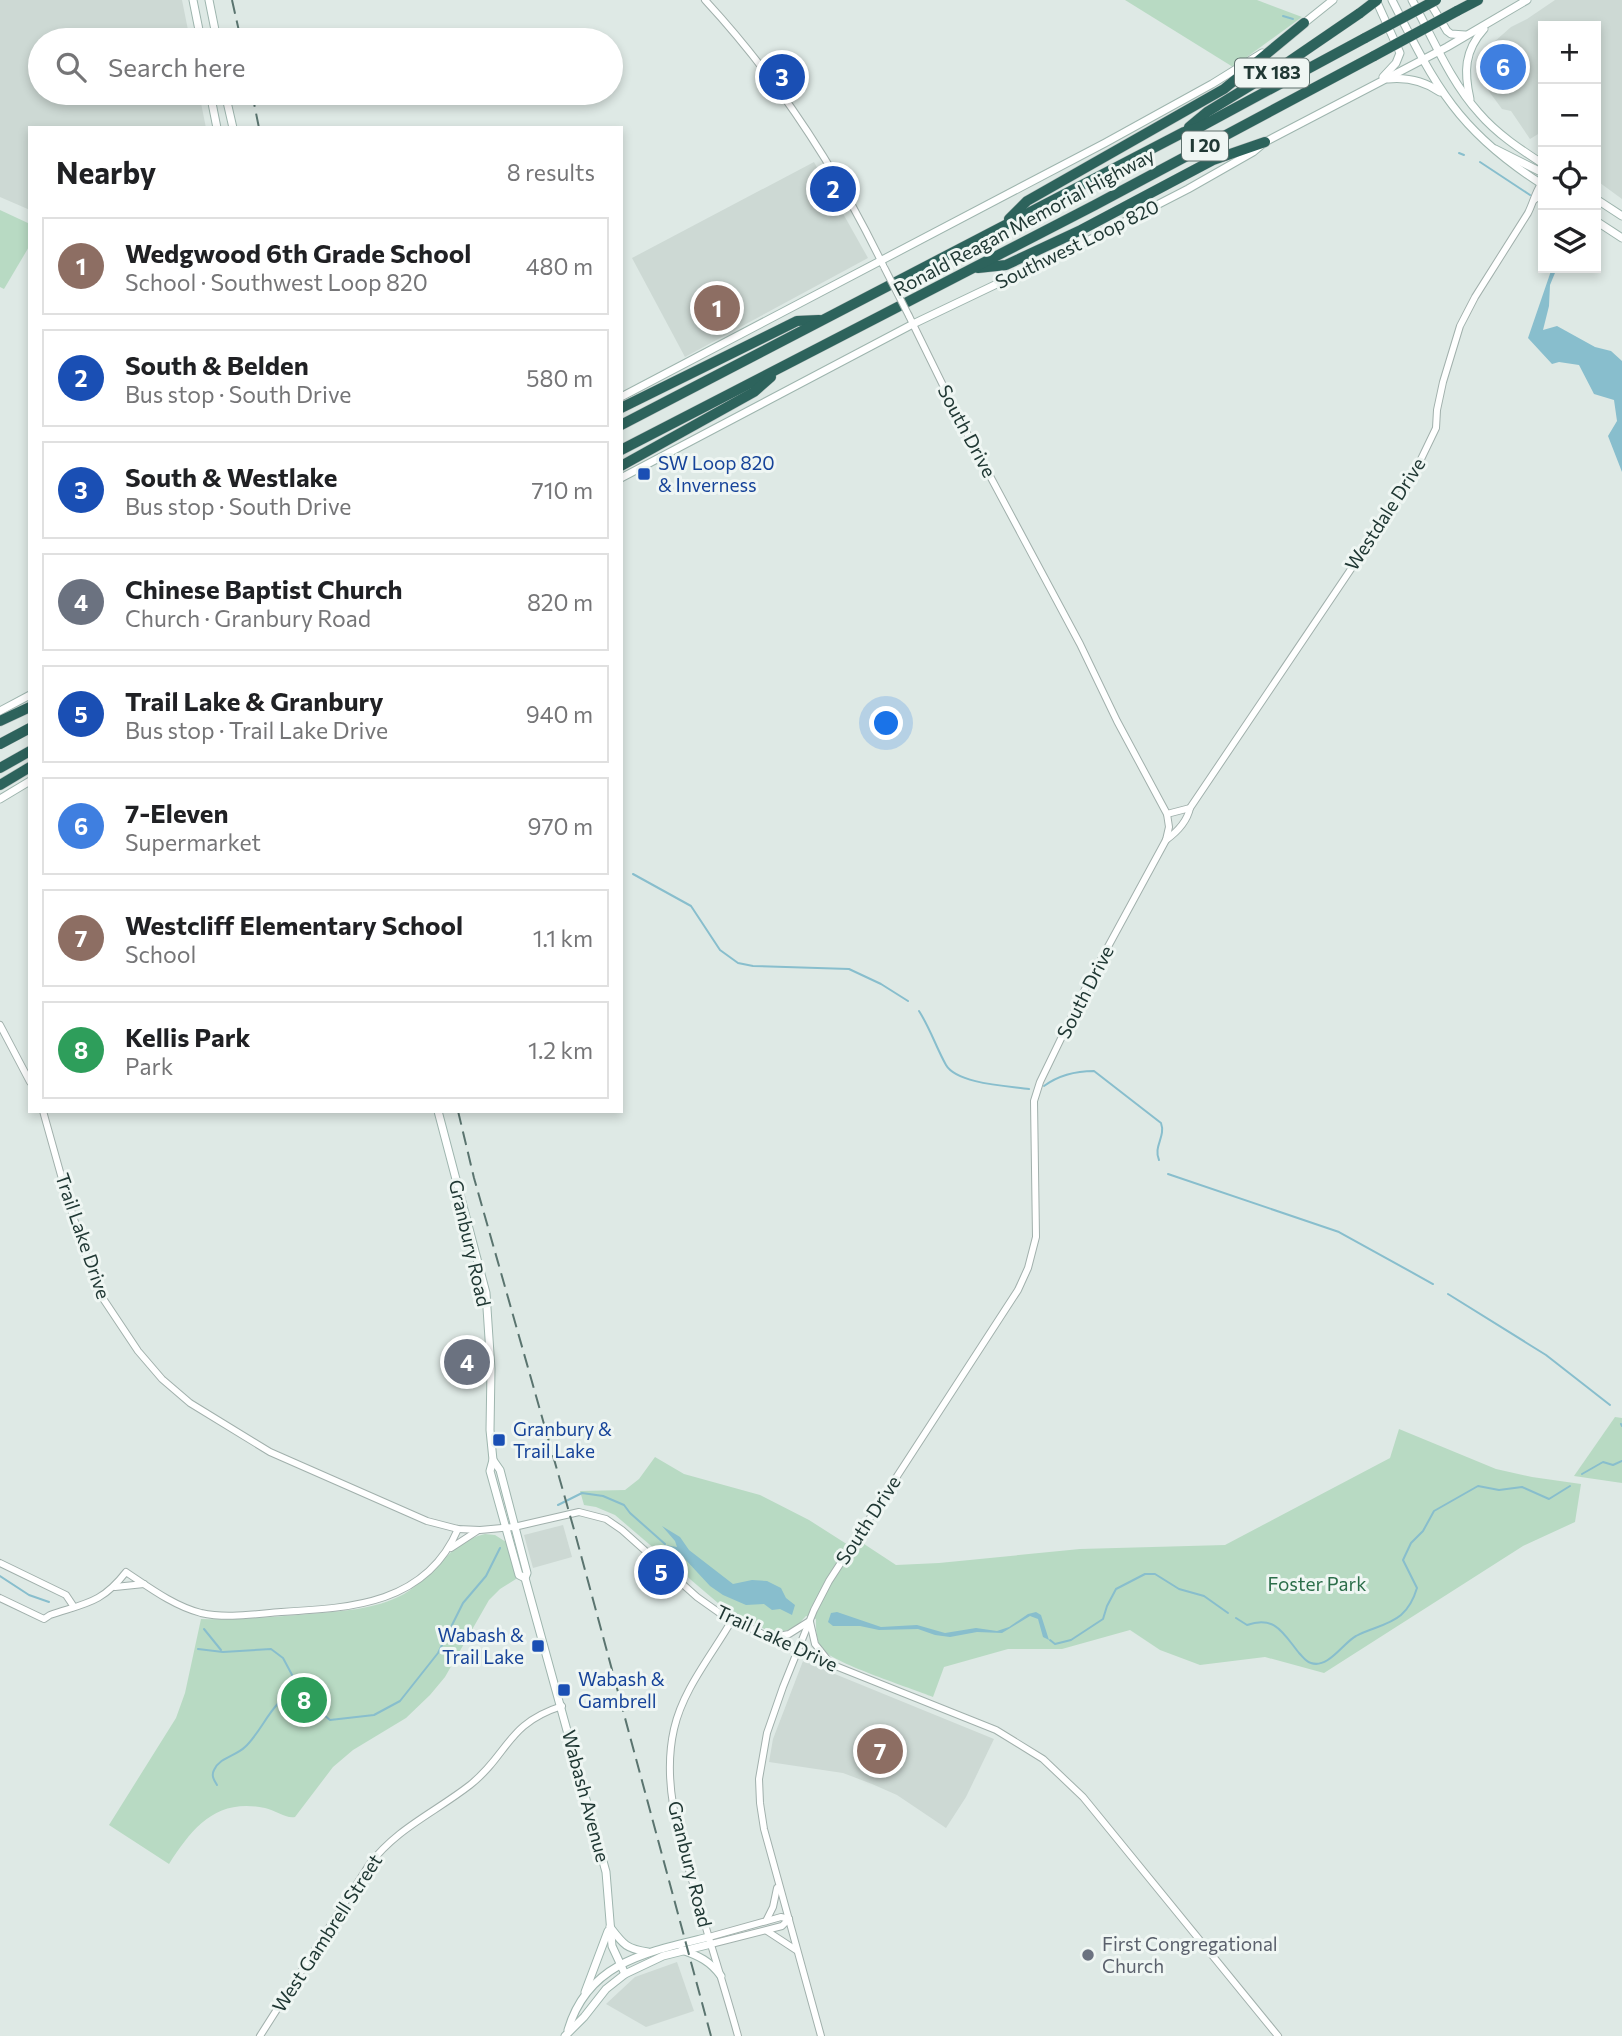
<!DOCTYPE html>
<html lang="en">
<head>
<meta charset="utf-8">
<style>
  :root { --surface:#fff; --page:#f6f6f6; --text:#202124; --muted:#757577; --line:#e0e0e0; --accent:#7c3aed }
  body { margin:0; font-family:Commissioner,sans-serif; background:var(--page); color:var(--text) }
  .controls { position:absolute; right:21px; top:21px; display:grid; overflow:hidden; border-radius:0px; box-shadow:0 4px 10px #0003 }
  .controls button { width:63px; height:63px; display:grid; place-items:center; padding:0; border:0; border-bottom:2px solid var(--line); background:var(--surface); color:var(--text); font:35px sans-serif }
  .you { position:absolute; left:887px; top:724px; width:24px; height:24px; margin:-18px; border:5px solid #fff; border-radius:50%; background:#1a73e8; box-shadow:0 0 0 10px #1a73e833 }
  .badge { display:grid; place-items:center; width:46px; height:46px; border-radius:50%; background:var(--accent); color:#fff; font-size:23px; font-weight:700 }
  .pin { position:absolute; translate:-50% -50%; border:4px solid #fff; box-shadow:0 2px 7px #0006 }
  .list { margin:0; padding:0; list-style:none }
  h2 { display:flex; justify-content:space-between; align-items:center; height:91px; margin:0; padding:0 28px; font-size:30px }
  h2 small { font-size:23px; font-weight:400; color:var(--muted) }
  .list li { display:grid; grid-template-columns:46px 1fr auto; gap:21px; align-items:center; box-sizing:border-box; height:98px; margin:0 14px 14px; padding:0 14px; border:2px solid var(--line); border-radius:0px }
  .list b { display:block; font-size:26px; white-space:nowrap }
  .list p { margin:0; font-size:23px; white-space:nowrap; color:var(--muted) }
  .list em { font-size:23px; font-style:normal; color:var(--muted) }
  .icon { flex:none; width:38px; height:38px; fill:none; stroke:currentColor; stroke-width:2; stroke-linecap:round; stroke-linejoin:round }
  .map { position:relative; flex:none; width:1622px; height:2036px; overflow:hidden }
  .search { position:absolute; background:var(--surface); box-shadow:0 4px 10px #0003; left:28px; top:28px; width:595px; height:77px; display:flex; align-items:center; gap:18px; box-sizing:border-box; padding:0 24px; border-radius:38px; color:var(--muted); font-size:26px }
  .panel { position:absolute; background:var(--surface); box-shadow:0 4px 10px #0003; left:28px; top:126px; width:595px; height:987px; border-radius:0px }
  .map>svg:first-child { display:block }
  .built { fill:#cdd9d4 }
  .green { fill:#b8dac3 }
  .water { fill:#88becd }
  .lines { fill:none; stroke-linecap:round; stroke-linejoin:round }
  .stream { stroke:#88becd; stroke-width:2 }
  .tertiary-casing { stroke:#a1b0ac; stroke-width:8 }
  .secondary-casing { stroke:#9eb5ae; stroke-width:9 }
  .motorway-casing { stroke:#bcc3c2; stroke-width:11 }
  .tertiary { stroke:#fff; stroke-width:6 }
  .secondary { stroke:#fff; stroke-width:7 }
  .motorway { stroke:#2d635c; stroke-width:10 }
  .rail { stroke:#5a746f; stroke-width:2; stroke-dasharray:14 7; stroke-linecap:butt }
  .tertiary-bridge-casing { stroke:#a1b0ac; stroke-width:8; stroke-linecap:butt }
  .motorway-bridge-casing { stroke:#bcc3c2; stroke-width:11; stroke-linecap:butt }
  .tertiary-bridge { stroke:#fff; stroke-width:6 }
  .motorway-bridge { stroke:#2d635c; stroke-width:10 }
  .transit-dot { fill:#1a4fb4; stroke:#eff6f3; stroke-width:2.5 }
  .worship-dot { fill:#6b7280; stroke:#eff6f3; stroke-width:2.5 }
  .labels { text-anchor:middle; stroke-width:6; stroke-linejoin:round; paint-order:stroke }
  .shield { fill:#eff6f3; stroke:#5e716d; stroke-width:2 }
  .shield-label { font-size:18px; font-weight:bold; fill:#203834 }
  .street-label { font-size:19px; fill:#203834; stroke:#eff6f3 }
  .transit-label { font-size:19px; fill:#164399; stroke:#eff6f3; text-anchor:start }
  .park-label { font-size:19px; fill:#2c6e4a; stroke:#eff6f3 }
  .worship-label { font-size:19px; fill:#5b616d; stroke:#eff6f3; text-anchor:start }
</style>
</head>
<body>
<div class="map">
<svg width="1622" height="2036" viewBox="0 0 1622 2036">
  <rect width="100%" height="100%" fill="#dee9e5"/>
  <g class="built">
    <path d="M0 0H182L190 40H40V93H199L206 128H30V210L0 197Z"/>
    <path d="M1555 0H1622V199L1596 180V26H1543V131L1530 139 1511 111 1502 109 1479 78 1477 57 1511 27 1527 19Z"/>
    <path d="M814 162 868 258 685 357 632 258Z"/>
    <path d="M563 1525 572 1557 533 1568 524 1535Z"/>
    <path d="M803 1661 994 1739 966 1797 946 1828 897 1795 872 1784 843 1773 769 1762 773 1739Z"/>
    <path d="M677 1962 694 2011 646 2027 606 2004 635 1977Z"/>
  </g>
  <g class="green">
    <path d="M1125 0H1257L1302 17 1233 67Z"/>
    <path d="M0 210 30 224V245L4 289 0 287Z"/>
    <path d="M1615 1417 1622 1418V1483L1574 1476Z"/>
    <path d="M1399 1429 1496 1469 1532 1477 1581 1484 1575 1522 1523 1546 1324 1673 1265 1657 1200 1665 1160 1650 1130 1630 1062 1649H1008L944 1667 933 1697C911 1688 836 1664 823 1650 816 1641 816 1631 816 1619L806 1616 796 1627 788 1630 776 1633 768 1631 718 1603 615 1515 596 1507 584 1505 580 1491 625 1490 639 1479 655 1457 684 1474 760 1495 809 1520 856 1550 861 1542 896 1565 939 1563 1080 1549 1225 1545 1390 1458Z"/>
    <path d="M485 1534 495 1535 506 1542 516 1579 500 1589 489 1600 445 1677 430 1695 406 1718 353 1750 333 1767 295 1817C286 1819 275 1810 265 1808 216 1798 193 1827 169 1864L109 1825 176 1718 185 1693 201 1619C238 1620 273 1617 309 1614 341 1611 375 1610 404 1594 434 1577 449 1542 485 1534Z"/>
  </g>
  <g class="water">
    <path d="M1552 268H1557L1550 285 1549 306 1543 330 1557 326 1595 347 1611 351 1622 361V472L1608 436 1617 421 1614 400 1594 394 1579 365 1559 362 1552 364 1528 338Z"/>
    <path d="M662 1526 680 1537 689 1550 733 1584 752 1580 767 1581 781 1588 786 1598 795 1605 792 1615 780 1609 772 1610 764 1604 746 1605 723 1595 710 1586 684 1558H681V1554L665 1545 677 1547 675 1541Z"/>
    <path d="M837 1612 881 1627 917 1625 945 1633 976 1628 997 1631 1009 1627 1028 1614 1036 1612 1041 1615 1049 1640 1043 1637 1038 1619 1030 1616 1002 1633 977 1632 950 1637 935 1635 918 1629 879 1630 860 1626H833L828 1622 831 1613Z"/>
  </g>
  <g class="lines">
    <g class="stream">
      <path d="M1283 16 1293 19"/>
      <path d="M1459 153 1464 155"/>
      <path d="M1480 162 1530 195"/>
      <path d="M1540 201 1543 203"/>
      <path d="M633 874 691 906 720 950 738 963 753 966 849 969 881 984 908 1001"/>
      <path d="M919 1011C930 1028 936 1047 946 1065 957 1084 1009 1086 1029 1089"/>
      <path d="M1044 1086C1059 1075 1075 1071 1094 1071L1161 1123C1166 1137 1153 1146 1159 1160"/>
      <path d="M1168 1174 1339 1232 1433 1284"/>
      <path d="M1448 1294 1546 1355 1610 1405"/>
      <path d="M1621 1424 1622 1426"/>
      <path d="M1582 1474 1603 1462 1613 1465 1622 1461"/>
      <path d="M558 1505 582 1493 603 1496 624 1505 630 1513 665 1544"/>
      <path d="M0 1576 29 1595 49 1602"/>
      <path d="M1236 1618 1247 1625C1275 1615 1283 1633 1299 1653 1303 1657 1306 1662 1311 1663 1328 1669 1343 1643 1356 1636 1370 1628 1388 1626 1401 1615 1409 1608 1414 1598 1417 1588L1403 1560 1411 1543 1423 1531 1434 1511 1478 1486 1499 1490 1522 1487 1549 1499 1570 1486"/>
      <path d="M204 1629 221 1650"/>
      <path d="M1050 1640 1055 1644 1071 1640 1103 1619 1107 1606 1116 1589 1145 1574H1155L1179 1589 1204 1596 1228 1613"/>
      <path d="M198 1649 223 1652 271 1649 283 1658 305 1699 330 1720 374 1715 400 1701 438 1653 463 1603 486 1576 500 1548"/>
      <path d="M217 1785C214 1780 211 1776 214 1770 220 1757 236 1756 245 1747 263 1731 273 1696 298 1692"/>
    </g>
    <g class="tertiary-casing">
      <g id="tertiary">
        <path d="M705 0C778 79 836 168 883 265"/>
        <path d="M1534 200 1543 194"/>
        <path d="M1167 814 1190 808 1411 480 1436 428 1437 410 1443 382 1460 326 1475 297 1528 213C1533 203 1535 193 1541 184"/>
        <path d="M1166 840C1177 832 1187 822 1190 808"/>
        <path d="M0 1025 30 1082"/>
        <path d="M43 1111 69 1204 98 1291 138 1351 162 1379 190 1403 270 1452 427 1521 458 1529 480 1530 514 1527 579 1512 606 1519 622 1530 697 1597 721 1614 798 1651 996 1730 1043 1759 1083 1797 1278 2036"/>
        <path d="M451 1548 477 1531"/>
        <path d="M0 1563 66 1595 74 1607"/>
        <path d="M115 1587 144 1584"/>
        <path d="M0 1598 44 1619 50 1615C86 1603 102 1603 126 1572 150 1588 174 1606 201 1613 227 1619 255 1614 281 1612 352 1608 426 1604 458 1529"/>
        <path d="M732 1620C712 1655 683 1689 674 1729 661 1786 681 1842 697 1897 710 1943 725 1989 738 2036"/>
        <path d="M810 1622 815 1644 831 1664"/>
        <path d="M768 1638 789 1634 808 1622"/>
        <path d="M766 1921 773 1907 777 1888"/>
        <path d="M767 1931 796 1950"/>
        <path d="M709 1937 781 1917 789 1919"/>
        <path d="M711 1944 782 1926 789 1919"/>
        <path d="M260 2036 369 1865C397 1828 434 1813 470 1785 509 1754 506 1724 562 1706"/>
        <path d="M821 2036 764 1829 760 1803 759 1779 767 1733 783 1687 814 1610 829 1581 1018 1290 1028 1268 1036 1237 1034 1101 1040 1082 1085 989 1166 840 1169 827 1167 814 1117 721 1080 644 960 420 909 316"/>
      </g>
    </g>
    <g class="secondary-casing">
      <g id="secondary">
        <path d="M193 0 201 40"/>
        <path d="M209 0 217 40"/>
        <path d="M1376 0 1400 53 1396 63 1383 77"/>
        <path d="M1392 0C1436 87 1458 131 1543 185"/>
        <path d="M1412 0C1433 38 1450 81 1479 113 1497 134 1520 149 1543 164"/>
        <path d="M1429 1 1447 31 1451 34 1465 35"/>
        <path d="M1303 24 1333 0"/>
        <path d="M1388 79C1407 77 1424 81 1440 92"/>
        <path d="M210 93 217 128"/>
        <path d="M225 93 233 128"/>
        <path d="M1470 99C1464 72 1464 51 1484 29"/>
        <path d="M1495 149 1543 173"/>
        <path d="M1596 199 1622 216"/>
        <path d="M1596 221 1622 238"/>
        <path d="M621 397 1105 143 1212 84 1262 53"/>
        <path d="M621 478 913 324 1089 240 1188 189 1253 152 1265 142 1447 47 1527 0"/>
        <path d="M0 711 30 695"/>
        <path d="M0 799 30 781"/>
        <path d="M438 1111 486 1293 491 1369 490 1430 493 1460 490 1471 519 1575 525 1578"/>
        <path d="M493 1460 500 1470 527 1573 525 1578 606 1872 612 1946 625 1974"/>
        <path d="M610 1927C623 1944 626 1949 648 1952"/>
        <path d="M682 1950C699 1956 710 1961 721 1976"/>
        <path d="M585 1992 608 1931"/>
        <path d="M568 2030C588 1962 647 1952 709 1937"/>
        <path d="M565 2036 584 2017 606 1989 625 1974 663 1956 711 1944"/>
      </g>
    </g>
    <g class="motorway-casing">
      <g id="motorway">
        <path d="M1457 11 1478 0"/>
        <path d="M1189 127 1207 112 1284 65 1360 13"/>
        <path d="M1009 219 1027 201 1224 89 1304 23"/>
        <path d="M978 268 1006 265 1081 230 1213 160 1265 142"/>
        <path d="M621 408 797 321 819 320"/>
        <path d="M621 425 1184 132 1200 127 1365 38"/>
        <path d="M621 450 1095 205 1374 56"/>
        <path d="M621 466 754 392 771 377"/>
        <path d="M0 721 30 707"/>
        <path d="M0 744 30 728"/>
        <path d="M0 768 30 751"/>
        <path d="M0 785 30 767"/>
      </g>
    </g>
    <use href="#tertiary" class="tertiary"/>
    <use href="#secondary" class="secondary"/>
    <use href="#motorway" class="motorway"/>
    <g class="rail">
      <path d="M232 0 241 40"/>
      <path d="M252 93 259 128"/>
      <path d="M458 1111 474 1178 575 1533 711 2036"/>
    </g>
    <g class="tertiary-bridge-casing">
      <path id="tertiary-bridge" d="M884 267 909 316"/>
    </g>
    <g class="motorway-bridge-casing">
      <g id="motorway-bridge">
        <path d="M1360 13 1377 0"/>
        <path d="M1365 38 1436 0"/>
        <path d="M1374 56 1457 11"/>
      </g>
    </g>
    <use href="#tertiary-bridge" class="tertiary-bridge"/>
    <use href="#motorway-bridge" class="motorway-bridge"/>
  </g>
  <g class="transit-dot">
    <rect x="637" y="467" width="14" height="14" rx="3.5"/>
    <rect x="492" y="1433" width="14" height="14" rx="3.5"/>
    <rect x="531" y="1639" width="14" height="14" rx="3.5"/>
    <rect x="557" y="1683" width="14" height="14" rx="3.5"/>
  </g>
  <circle class="worship-dot" cx="1088" cy="1955" r="7"/>
  <g class="labels">
    <g class="shield">
      <rect x="1235" y="58.5" width="74" height="29" rx="5"/>
      <rect x="1182" y="131.5" width="46" height="29" rx="5"/>
    </g>
    <g class="shield-label">
      <text x="1272" y="79">TX 183</text>
      <text x="1205" y="152">I 20</text>
    </g>
    <g class="street-label">
      <text transform="translate(1024 222) rotate(-28)" y="7">Ronald Reagan Memorial Highway</text>
      <text transform="translate(1077 244) rotate(-26)" y="7">Southwest Loop 820</text>
      <text transform="translate(967 431) rotate(62)" y="7">South Drive</text>
      <text transform="translate(1385 514) rotate(-57)" y="7">Westdale Drive</text>
      <text transform="translate(1085 992) rotate(-63)" y="7">South Drive</text>
      <text transform="translate(83 1236) rotate(71)" y="7">Trail Lake Drive</text>
      <text transform="translate(470 1243) rotate(77)" y="7">Granbury Road</text>
      <text transform="translate(868 1520) rotate(-57)" y="7">South Drive</text>
      <text transform="translate(777 1638) rotate(25)" y="7">Trail Lake Drive</text>
      <text transform="translate(586 1796) rotate(75)" y="7">Wabash Avenue</text>
      <text transform="translate(690 1864) rotate(76)" y="7">Granbury Road</text>
      <text transform="translate(327 1933) rotate(-57)" y="7">West Gambrell Street</text>
    </g>
    <g class="transit-label">
      <text x="658" y="470">SW Loop 820<tspan x="658" dy="22">&amp; Inverness</tspan></text>
      <text x="513" y="1436">Granbury &amp;<tspan x="513" dy="22">Trail Lake</tspan></text>
      <text x="524" y="1642" text-anchor="end">Wabash &amp;<tspan x="524" dy="22">Trail Lake</tspan></text>
      <text x="578" y="1686">Wabash &amp;<tspan x="578" dy="22">Gambrell</tspan></text>
    </g>
    <g class="park-label">
      <text x="1317" y="1591">Foster Park</text>
    </g>
    <g class="worship-label">
      <text x="1102" y="1951">First Congregational<tspan x="1102" dy="22">Church</tspan></text>
    </g>
  </g>
</svg>
<div class="controls">
<button>+</button>
<button>−</button>
<button><svg class="icon" aria-label="locate" viewBox="0 0 24 24"><circle cx="12" cy="12" r="6"/><path d="M12 2v4M12 18v4M2 12h4M18 12h4"/></svg></button>
<button><svg class="icon" aria-label="layers" viewBox="0 0 24 24"><path d="M12 4l9 5-9 5-9-5zM3 14l9 5 9-5"/></svg></button>
</div>
<div class="you"></div>
<div class="pin badge" style="left:717px;top:308px;background:#8d6e63">1</div>
<div class="pin badge" style="left:833px;top:189px;background:#1a4fb4">2</div>
<div class="pin badge" style="left:782px;top:77px;background:#1a4fb4">3</div>
<div class="pin badge" style="left:467px;top:1362px;background:#6b7280">4</div>
<div class="pin badge" style="left:661px;top:1572px;background:#1a4fb4">5</div>
<div class="pin badge" style="left:1503px;top:67px;background:#3f7fe0">6</div>
<div class="pin badge" style="left:880px;top:1751px;background:#8d6e63">7</div>
<div class="pin badge" style="left:304px;top:1700px;background:#2e9e5b">8</div>
<div class="search"><svg class="icon" aria-label="search" viewBox="0 0 24 24"><circle cx="10" cy="10" r="6"/><path d="M15 15l6 6"/></svg>Search here</div>
<section class="panel">
<h2>Nearby<small>8 results</small></h2>
<ul class="list">
<li><span class="badge" style="background:#8d6e63">1</span><div><b>Wedgwood 6th Grade School</b><p>School · Southwest Loop 820</p></div><em>480 m</em></li>
<li><span class="badge" style="background:#1a4fb4">2</span><div><b>South &amp; Belden</b><p>Bus stop · South Drive</p></div><em>580 m</em></li>
<li><span class="badge" style="background:#1a4fb4">3</span><div><b>South &amp; Westlake</b><p>Bus stop · South Drive</p></div><em>710 m</em></li>
<li><span class="badge" style="background:#6b7280">4</span><div><b>Chinese Baptist Church</b><p>Church · Granbury Road</p></div><em>820 m</em></li>
<li><span class="badge" style="background:#1a4fb4">5</span><div><b>Trail Lake &amp; Granbury</b><p>Bus stop · Trail Lake Drive</p></div><em>940 m</em></li>
<li><span class="badge" style="background:#3f7fe0">6</span><div><b>7-Eleven</b><p>Supermarket</p></div><em>970 m</em></li>
<li><span class="badge" style="background:#8d6e63">7</span><div><b>Westcliff Elementary School</b><p>School</p></div><em>1.1 km</em></li>
<li><span class="badge" style="background:#2e9e5b">8</span><div><b>Kellis Park</b><p>Park</p></div><em>1.2 km</em></li>
</ul>
</section>
</div>
</body>
</html>
